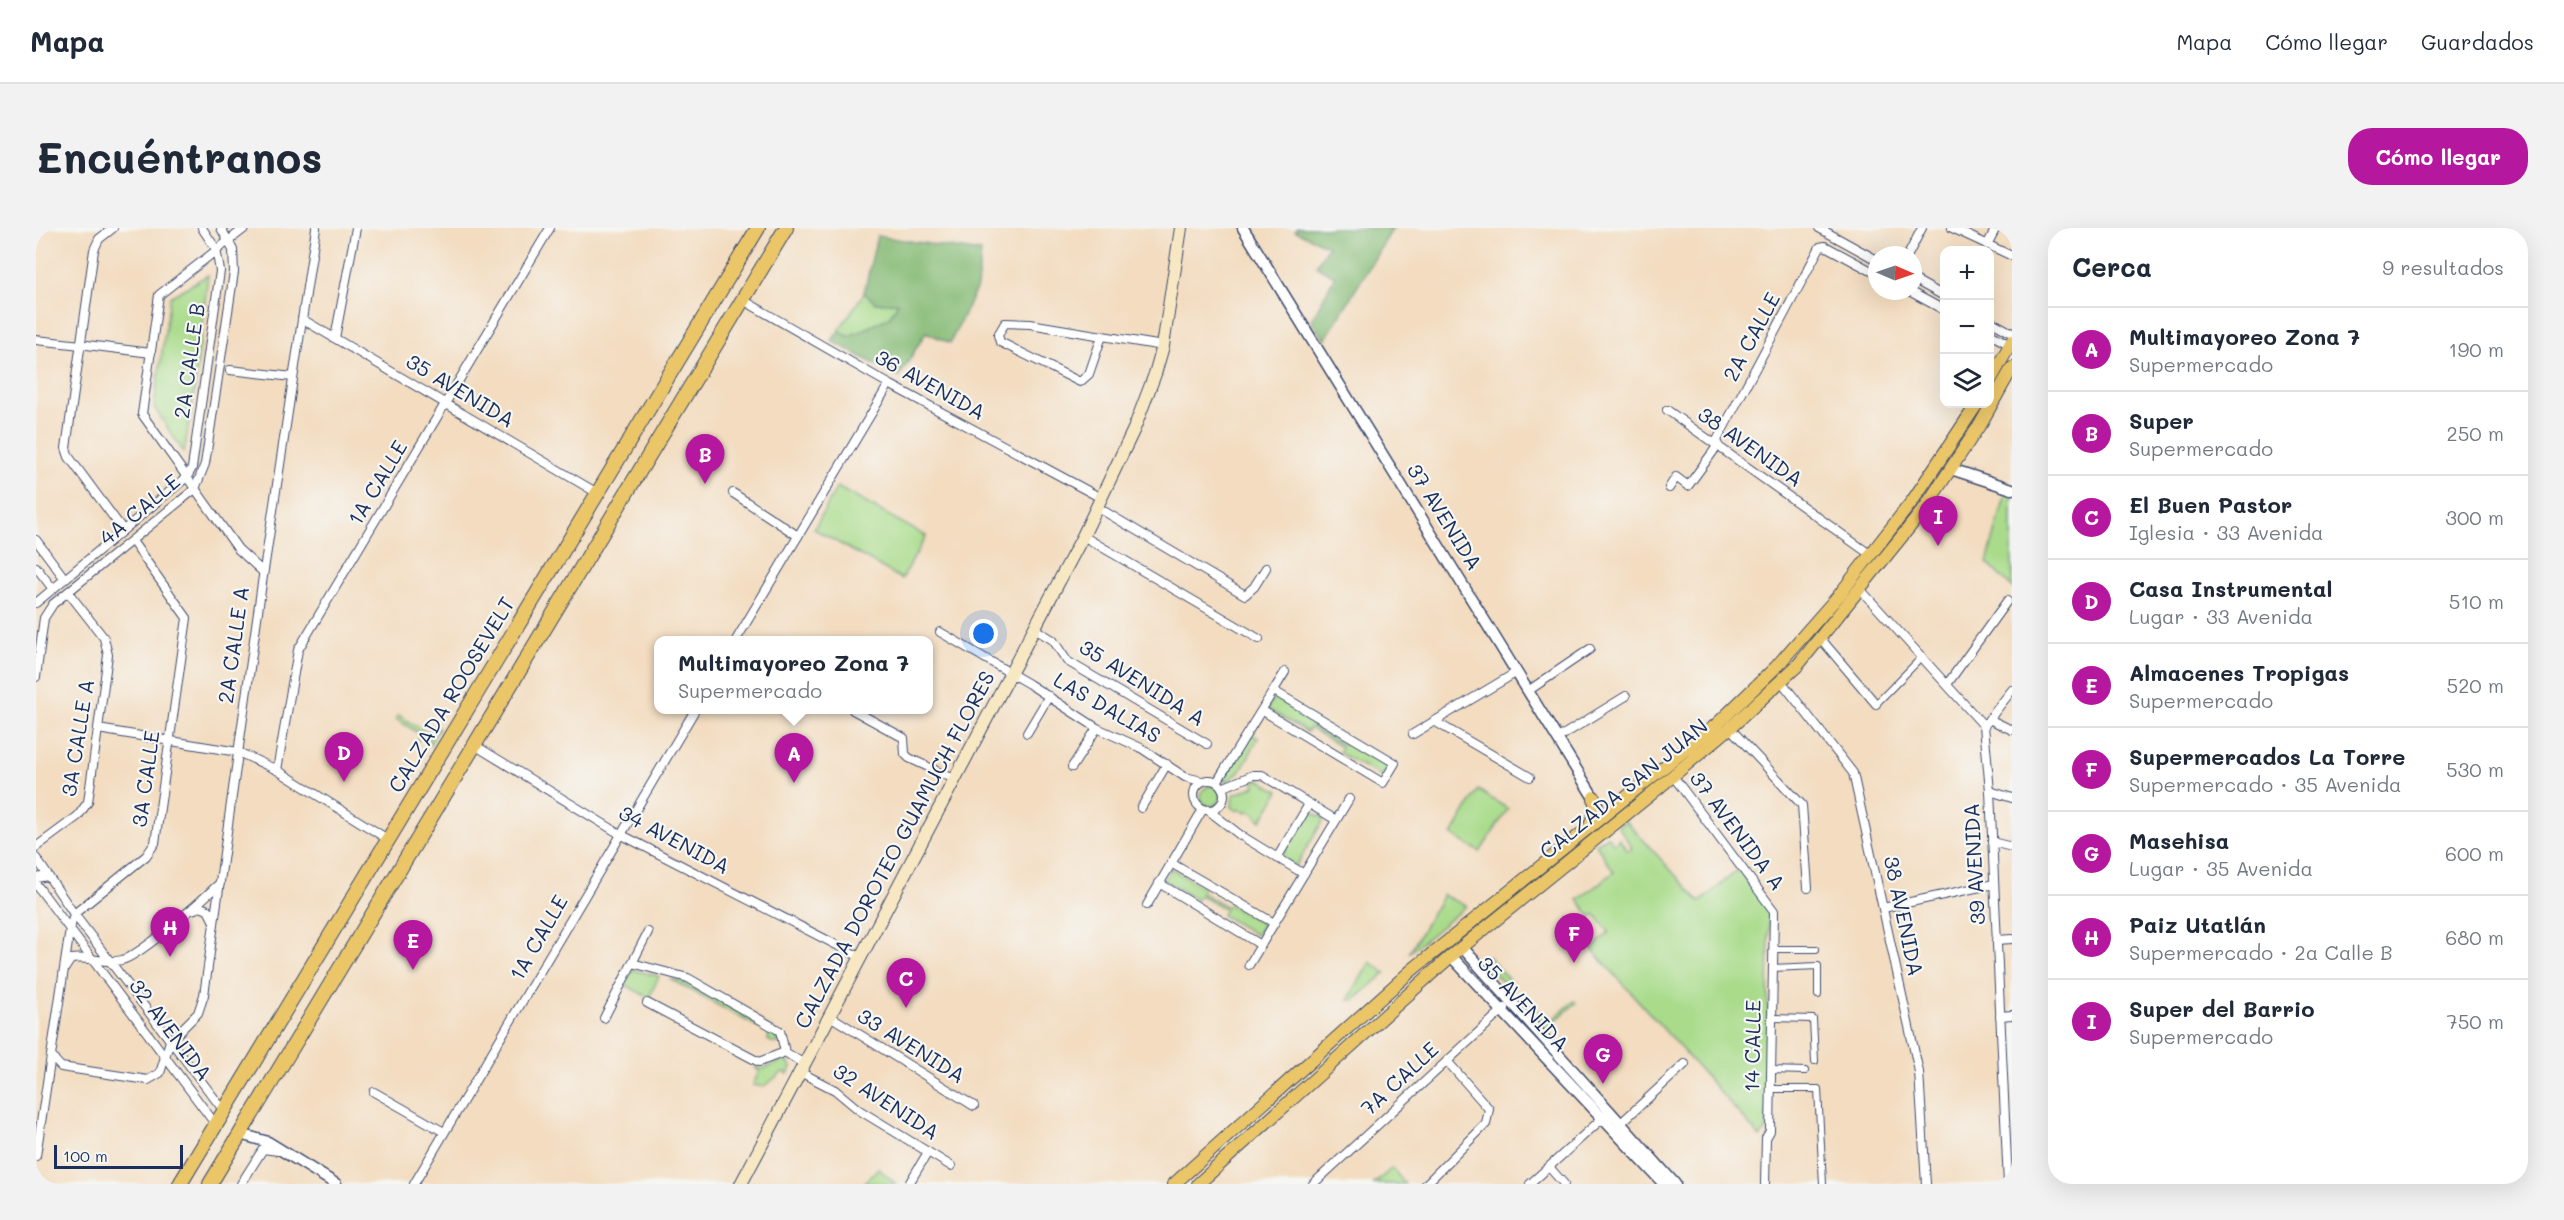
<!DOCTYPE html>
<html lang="es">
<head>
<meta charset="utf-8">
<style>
  :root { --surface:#fff; --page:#f2f2f3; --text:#1f2937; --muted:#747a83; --line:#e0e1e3; --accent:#b5179e }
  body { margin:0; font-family:Mali,sans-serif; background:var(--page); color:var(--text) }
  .controls { position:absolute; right:18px; top:18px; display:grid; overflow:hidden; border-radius:12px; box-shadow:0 6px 24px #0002 }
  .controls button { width:54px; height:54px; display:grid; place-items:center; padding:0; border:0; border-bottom:2px solid var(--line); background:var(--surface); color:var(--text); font:30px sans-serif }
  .compass { position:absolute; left:1832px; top:18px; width:54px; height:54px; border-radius:50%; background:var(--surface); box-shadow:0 6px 24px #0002; rotate:92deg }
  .scale { position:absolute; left:18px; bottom:15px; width:129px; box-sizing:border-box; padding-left:6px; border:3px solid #1b2f5e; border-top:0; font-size:16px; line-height:21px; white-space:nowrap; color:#1b2f5e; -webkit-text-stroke:4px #f6f6f2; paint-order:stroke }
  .you { position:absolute; left:948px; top:406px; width:21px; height:21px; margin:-15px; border:4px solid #fff; border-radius:50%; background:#1a73e8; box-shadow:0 0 0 9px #1a73e833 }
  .badge { display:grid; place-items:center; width:39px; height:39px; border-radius:50%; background:var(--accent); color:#fff; font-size:20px; font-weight:700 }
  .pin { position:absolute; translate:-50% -50px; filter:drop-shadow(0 2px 3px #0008) }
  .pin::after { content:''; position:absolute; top:32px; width:21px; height:18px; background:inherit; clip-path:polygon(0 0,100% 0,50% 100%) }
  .popup { position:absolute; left:618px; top:408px; width:279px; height:78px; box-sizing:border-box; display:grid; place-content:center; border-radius:12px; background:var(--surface); filter:drop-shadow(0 2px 4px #0005); font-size:20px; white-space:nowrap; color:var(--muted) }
  .popup b { font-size:22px; color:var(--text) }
  .popup::after { content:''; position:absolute; left:50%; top:100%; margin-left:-12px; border:12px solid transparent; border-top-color:var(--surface) }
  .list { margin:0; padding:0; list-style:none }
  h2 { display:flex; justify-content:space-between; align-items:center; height:78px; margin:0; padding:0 24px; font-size:26px }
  h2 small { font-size:20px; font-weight:400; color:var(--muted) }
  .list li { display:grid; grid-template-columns:39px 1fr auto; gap:18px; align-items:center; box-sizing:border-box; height:84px; padding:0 24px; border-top:2px solid var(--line) }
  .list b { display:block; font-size:22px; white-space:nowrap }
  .list p { margin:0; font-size:20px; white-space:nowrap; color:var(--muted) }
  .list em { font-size:20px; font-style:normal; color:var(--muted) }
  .icon { flex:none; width:33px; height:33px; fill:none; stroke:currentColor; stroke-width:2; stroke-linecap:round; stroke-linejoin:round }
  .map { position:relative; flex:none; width:1976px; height:956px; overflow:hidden; border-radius:24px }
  header { display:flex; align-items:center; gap:36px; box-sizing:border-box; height:84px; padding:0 30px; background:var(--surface); border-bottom:2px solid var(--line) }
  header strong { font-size:28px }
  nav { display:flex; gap:33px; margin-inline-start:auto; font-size:21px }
  .intro { display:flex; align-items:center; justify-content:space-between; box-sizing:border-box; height:144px; padding:0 36px }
  h1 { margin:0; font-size:42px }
  .button { padding:15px 27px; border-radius:24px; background:var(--accent); color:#fff; font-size:21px; font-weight:700 }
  main { display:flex; gap:36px; padding:0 36px }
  aside { flex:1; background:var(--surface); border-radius:24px; box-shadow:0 6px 24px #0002 }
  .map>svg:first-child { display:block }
  .green { fill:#a9db8a; stroke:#628574; stroke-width:1.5 }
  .forest { fill:#86bb76; stroke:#50756a; stroke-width:1.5 }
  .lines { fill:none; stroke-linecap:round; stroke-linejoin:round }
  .pedestrian-casing { stroke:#3b496d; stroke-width:8 }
  .minor-casing { stroke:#3b496d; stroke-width:10 }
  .tertiary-casing { stroke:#3b496d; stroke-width:13 }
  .secondary-casing { stroke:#3b496d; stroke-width:14 }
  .primary-casing { stroke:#3b496d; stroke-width:14 }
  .trunk-casing { stroke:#3b496d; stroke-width:16 }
  .pedestrian { stroke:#fff; stroke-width:6 }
  .minor { stroke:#fff; stroke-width:8 }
  .tertiary { stroke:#fff; stroke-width:10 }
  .secondary { stroke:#f7e8c3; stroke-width:12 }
  .primary { stroke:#ebc669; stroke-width:12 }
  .trunk { stroke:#ebc669; stroke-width:14 }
  .labels { text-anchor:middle; stroke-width:4.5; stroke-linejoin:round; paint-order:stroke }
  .street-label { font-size:21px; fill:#1b2f5e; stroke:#f6f6f2 }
</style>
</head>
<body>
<header>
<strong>Mapa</strong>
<nav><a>Mapa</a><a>Cómo llegar</a><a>Guardados</a></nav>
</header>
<div class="intro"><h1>Encuéntranos</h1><a class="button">Cómo llegar</a></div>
<main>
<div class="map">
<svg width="1976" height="956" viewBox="0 0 1976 956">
  <rect width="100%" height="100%" fill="#f6f6f2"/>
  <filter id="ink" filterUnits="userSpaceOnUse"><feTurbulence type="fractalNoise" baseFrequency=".0167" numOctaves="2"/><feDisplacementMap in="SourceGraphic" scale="12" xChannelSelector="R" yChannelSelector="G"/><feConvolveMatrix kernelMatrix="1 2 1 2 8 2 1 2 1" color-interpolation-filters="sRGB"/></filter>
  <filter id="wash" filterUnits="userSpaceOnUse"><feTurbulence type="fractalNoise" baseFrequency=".008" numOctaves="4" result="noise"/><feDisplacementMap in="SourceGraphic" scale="24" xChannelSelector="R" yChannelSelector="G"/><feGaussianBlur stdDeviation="1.35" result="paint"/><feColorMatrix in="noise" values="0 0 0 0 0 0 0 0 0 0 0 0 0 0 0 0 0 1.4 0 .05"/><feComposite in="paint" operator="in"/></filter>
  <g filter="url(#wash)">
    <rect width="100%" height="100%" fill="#f3dcbf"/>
    <g class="green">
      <path d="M172 47 159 159 148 225 118 179 134 69Z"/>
      <path d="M828 65 840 75 863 74 853 90C844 92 816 109 811 108 810 107 804 103 803 102Z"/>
      <path d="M801 259 890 308 866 351 778 301Z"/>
      <path d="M1970 264 1976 266V360L1951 335Z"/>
      <path d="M1238 469 1278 491 1275 497 1307 517 1310 512 1353 537 1346 549 1303 525 1305 519 1274 500 1271 504 1231 481Z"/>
      <path d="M362 487 391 505 396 499 403 500 394 517 393 509 381 512 384 506 360 491Z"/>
      <path d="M1215 506 1222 510C1212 528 1208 545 1189 554V546L1200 533Z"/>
      <path d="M1222 551 1243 563 1225 593 1213 582 1211 584 1204 581 1202 583 1196 579 1197 567 1219 558 1218 553Z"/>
      <circle cx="1175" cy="568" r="10"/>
      <path d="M1442 562 1472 581 1444 624 1416 607Z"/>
      <path d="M1273 582 1288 591 1260 638 1245 629Z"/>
      <path d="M1590 593 1664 674 1703 641 1733 682 1731 901 1724 909 1556 721 1573 704 1559 686 1555 689 1542 672 1578 644 1560 616 1571 608 1578 616 1583 611 1592 623 1596 620 1582 598Z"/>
      <path d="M1135 640 1168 660 1166 665 1191 679 1193 676 1227 696 1220 707 1186 687 1189 681 1164 667 1161 672 1128 652Z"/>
      <path d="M1407 667 1430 678 1373 725Z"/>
      <path d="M1452 728 1477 757 1473 761 1447 733Z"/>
      <path d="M1334 734 1350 745 1318 772H1312Z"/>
      <path d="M597 742 623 748 613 770 588 756Z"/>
      <path d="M634 751 646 753 738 802 743 814 739 816 732 812 733 805Z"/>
      <path d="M1538 773 1540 775 1511 800 1491 780 1495 776 1509 791 1512 789 1515 793Z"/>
      <path d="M748 832 753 835 755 839 752 846 747 844 727 859 717 857 723 843 718 839 727 841Z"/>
      <path d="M842 940 860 956H827Z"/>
      <path d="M1356 940 1369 956H1338Z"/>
    </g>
    <g class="forest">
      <path d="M1261 0H1357L1289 112 1275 93 1299 48 1280 38 1292 18 1259 3Z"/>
      <path d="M841 8 945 24 941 59 914 115 890 104 863 149 796 113 803 102C804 102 810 107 811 108 816 109 844 92 853 90L862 75H840L828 65Z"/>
    </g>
  </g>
  <g filter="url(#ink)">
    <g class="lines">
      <g class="pedestrian-casing">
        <g id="pedestrian">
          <path d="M1840 476 1887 428"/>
          <path d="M1737 721H1780"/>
          <path d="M1736 740 1782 738V767"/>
          <path d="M1736 790 1777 791 1779 833"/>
          <path d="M1735 842 1769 843"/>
          <path d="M1735 861H1782L1787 956"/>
        </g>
      </g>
      <g class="minor-casing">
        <g id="minor">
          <path d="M77 0 63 11 58 22 30 220 33 229 87 302"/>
          <path d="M209 0 123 67 106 186 202 321 227 344"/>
          <path d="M1783 0 1841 32"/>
          <path d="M1916 0 1976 28"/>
          <path d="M1951 17 1960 0"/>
          <path d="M1872 27 1886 0"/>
          <path d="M1877 51 1908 68"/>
          <path d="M1873 63 1908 82"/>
          <path d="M707 72 853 156 1065 270"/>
          <path d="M266 91 563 266"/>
          <path d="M1954 93 1976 105"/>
          <path d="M1954 106 1974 117"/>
          <path d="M1066 108 1053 146 1044 154 964 114 962 107 969 95 994 96 1127 118"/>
          <path d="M299 110 320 0"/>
          <path d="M0 112 45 117"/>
          <path d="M51 117 115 125"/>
          <path d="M194 142 257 149"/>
          <path d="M1631 182 1835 327"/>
          <path d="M1679 216 1784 19 1789 18 1841 46"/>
          <path d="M1633 260 1640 249 1652 258 1682 217"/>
          <path d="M697 265 762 308"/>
          <path d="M1061 279 1209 367 1218 359 1230 340"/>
          <path d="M1047 308 1223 411"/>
          <path d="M0 312 29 351"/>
          <path d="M0 339 17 361"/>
          <path d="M1825 362 1948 498 1954 563 1972 956"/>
          <path d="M0 375 151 249 156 240 184 43 180 21 166 0"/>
          <path d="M997 400 1017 412 1031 433 1171 516"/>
          <path d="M904 404 993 456 1061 500 1105 520 1149 549 1166 553"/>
          <path d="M1785 411 1840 476"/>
          <path d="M700 412 853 156"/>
          <path d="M0 449 8 390 17 376 159 261 169 236 198 44 197 22 185 0"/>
          <path d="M1745 453 1817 545 1883 844 1890 956"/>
          <path d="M1912 455 1971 373"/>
          <path d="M1492 463 1554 421"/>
          <path d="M817 482 868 510 869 526 873 530 918 551"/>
          <path d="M1227 483 1347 555 1359 535 1238 463"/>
          <path d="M1953 491 1976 502"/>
          <path d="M1398 493 1494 549"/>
          <path d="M1948 498 1976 462"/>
          <path d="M1694 500 1766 577 1772 660"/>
          <path d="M62 501 202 524 241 542 353 612"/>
          <path d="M991 505 1013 468"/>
          <path d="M1377 506 1481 444"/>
          <path d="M1522 510 1590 468"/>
          <path d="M440 518 584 606 824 729"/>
          <path d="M1036 539 1061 500"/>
          <path d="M241 542 262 422 514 0"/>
          <path d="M1637 548 1738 683 1734 903 1730 910 1729 956"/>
          <circle cx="1173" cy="567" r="15"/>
          <path d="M1181 554 1249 444"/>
          <path d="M1186 560 1217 547H1226L1300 592"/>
          <path d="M1954 563 1976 570"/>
          <path d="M1105 580 1131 536"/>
          <path d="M1172 582 1204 607 1268 646"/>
          <path d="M1956 614 1976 619"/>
          <path d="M0 619 42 588 52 574 72 427 68 410 32 364"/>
          <path d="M0 630 38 686 188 883"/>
          <path d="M1241 630 1273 576"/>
          <path d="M1135 635 1238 695"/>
          <path d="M0 650 12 648"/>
          <path d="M1123 655 1225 717"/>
          <path d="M0 656 180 897"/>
          <path d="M1111 677 1167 581"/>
          <path d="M1847 680 1958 656"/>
          <path d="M156 682 164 679 172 682 177 692"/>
          <path d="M1960 712 1976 711"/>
          <path d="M596 735 652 750 744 803 749 824"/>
          <path d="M1213 737 1313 571"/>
          <path d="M29 740 35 731C52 728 69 736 86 732 107 726 166 672 184 655"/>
          <path d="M611 775 723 834 749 824"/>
          <path d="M794 788 938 878"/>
          <path d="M1964 788 1976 787"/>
          <path d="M568 790 612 704"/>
          <path d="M749 824 768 836"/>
          <path d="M15 828 25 839 112 852 124 845 134 813 162 785 168 767 226 355 280 0"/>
          <path d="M764 844 799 862 823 882 915 938"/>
          <path d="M338 864 408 904"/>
          <path d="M1585 895 1649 836"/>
          <path d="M0 928 34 701 38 686 110 628 119 615 151 390 96 313"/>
          <path d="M1513 939 1528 956"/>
          <path d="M874 954 892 924"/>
          <path d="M205 956 227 921 242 923"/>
          <path d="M378 956 659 482"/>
          <path d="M1277 956 1469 780"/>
          <path d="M1390 956 1450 896 1453 881 1411 833"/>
          <path d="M1494 956 1569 888"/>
        </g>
      </g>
      <g class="tertiary-casing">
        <g id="tertiary">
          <path d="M1207 0 1561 575"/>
          <path d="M1915 241 1976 261"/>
          <path d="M1426 719 1639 956"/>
          <path d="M1415 728 1628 956"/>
          <path d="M204 906 232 914 300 956"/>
        </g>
      </g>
      <g class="secondary-casing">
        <path id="secondary" d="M705 956 1047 308 1098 201 1119 146 1127 118 1145 0"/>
      </g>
      <g class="primary-casing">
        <g id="primary">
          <path d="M1954 153 1976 113"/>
          <path d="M1555 594 1560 582 1558 569"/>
          <path d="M1138 956 1376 742 1680 497 1740 439 1804 366 1877 272 1941 176"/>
          <path d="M1162 956 1415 728 1614 567 1694 500 1762 437 1888 281 1945 195 1976 140"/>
        </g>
      </g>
      <g class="trunk-casing">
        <g id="trunk">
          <path d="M144 956 722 0"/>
          <path d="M174 956 750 0"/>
        </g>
      </g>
      <use href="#pedestrian" class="pedestrian"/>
      <use href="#minor" class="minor"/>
      <use href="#tertiary" class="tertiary"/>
      <use href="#secondary" class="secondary"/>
      <use href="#primary" class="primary"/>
      <use href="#trunk" class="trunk"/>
    </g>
  </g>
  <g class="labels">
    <g class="street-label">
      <text transform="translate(1716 109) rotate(-62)" y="7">2A CALLE</text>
      <text transform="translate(154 133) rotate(-82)" y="7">2A CALLE B</text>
      <text transform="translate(894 157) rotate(29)" y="7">36 AVENIDA</text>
      <text transform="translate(424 163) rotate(31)" y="7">35 AVENIDA</text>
      <text transform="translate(1714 219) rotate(35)" y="7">38 AVENIDA</text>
      <text transform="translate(342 255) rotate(-59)" y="7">1A CALLE</text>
      <text transform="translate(104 282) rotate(-40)" y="7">4A CALLE</text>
      <text transform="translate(1408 289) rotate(58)" y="7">37 AVENIDA</text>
      <text transform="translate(198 417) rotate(-82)" y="7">2A CALLE A</text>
      <text transform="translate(1106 455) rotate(32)" y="7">35 AVENIDA A</text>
      <text transform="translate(416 467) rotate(-59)" y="7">CALZADA ROOSEVELT</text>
      <text transform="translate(1071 480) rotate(30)" y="7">LAS DALIAS</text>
      <text transform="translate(42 510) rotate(-81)" y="7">3A CALLE A</text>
      <text transform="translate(110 551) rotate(-82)" y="7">3A CALLE</text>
      <text transform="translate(1588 561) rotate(-39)" y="7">CALZADA SAN JUAN</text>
      <text transform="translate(1701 603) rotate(53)" y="7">37 AVENIDA A</text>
      <text transform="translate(638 612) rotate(28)" y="7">34 AVENIDA</text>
      <text transform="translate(859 622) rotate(-62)" y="7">CALZADA DOROTEO GUAMUCH FLORES</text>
      <text transform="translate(1939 636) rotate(-93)" y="7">39 AVENIDA</text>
      <text transform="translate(1867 688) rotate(78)" y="7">38 AVENIDA</text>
      <text transform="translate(503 710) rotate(-60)" y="7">1A CALLE</text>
      <text transform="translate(1487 776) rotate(47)" y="7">35 AVENIDA</text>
      <text transform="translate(134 802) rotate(53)" y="7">32 AVENIDA</text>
      <text transform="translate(875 818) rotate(32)" y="7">33 AVENIDA</text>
      <text transform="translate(1717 818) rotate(-89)" y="7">14 CALLE</text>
      <text transform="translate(1364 851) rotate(-43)" y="7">7A CALLE</text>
      <text transform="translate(850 874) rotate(33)" y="7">32 AVENIDA</text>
    </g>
  </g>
</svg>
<div class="controls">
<button>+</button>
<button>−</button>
<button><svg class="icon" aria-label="layers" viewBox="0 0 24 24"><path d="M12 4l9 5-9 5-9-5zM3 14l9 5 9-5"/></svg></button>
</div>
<svg class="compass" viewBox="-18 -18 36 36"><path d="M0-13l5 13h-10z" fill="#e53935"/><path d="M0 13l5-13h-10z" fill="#747a83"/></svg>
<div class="scale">100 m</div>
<div class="you"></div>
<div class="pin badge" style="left:758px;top:555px">A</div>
<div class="popup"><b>Multimayoreo Zona 7</b>Supermercado</div>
<div class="pin badge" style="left:669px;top:256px">B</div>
<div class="pin badge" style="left:870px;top:780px">C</div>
<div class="pin badge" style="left:308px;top:554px">D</div>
<div class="pin badge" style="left:377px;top:742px">E</div>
<div class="pin badge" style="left:1538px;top:735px">F</div>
<div class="pin badge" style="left:1567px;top:856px">G</div>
<div class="pin badge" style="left:134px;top:729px">H</div>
<div class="pin badge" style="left:1902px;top:318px">I</div>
</div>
<aside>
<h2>Cerca<small>9 resultados</small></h2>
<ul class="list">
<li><span class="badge">A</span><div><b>Multimayoreo Zona 7</b><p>Supermercado</p></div><em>190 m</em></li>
<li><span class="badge">B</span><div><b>Super</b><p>Supermercado</p></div><em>250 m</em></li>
<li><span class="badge">C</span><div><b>El Buen Pastor</b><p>Iglesia · 33 Avenida</p></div><em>300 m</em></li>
<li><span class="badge">D</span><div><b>Casa Instrumental</b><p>Lugar · 33 Avenida</p></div><em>510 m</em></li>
<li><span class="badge">E</span><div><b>Almacenes Tropigas</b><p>Supermercado</p></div><em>520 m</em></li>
<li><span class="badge">F</span><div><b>Supermercados La Torre</b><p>Supermercado · 35 Avenida</p></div><em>530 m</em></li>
<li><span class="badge">G</span><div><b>Masehisa</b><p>Lugar · 35 Avenida</p></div><em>600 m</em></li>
<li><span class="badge">H</span><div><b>Paiz Utatlán</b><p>Supermercado · 2a Calle B</p></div><em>680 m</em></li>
<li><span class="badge">I</span><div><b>Super del Barrio</b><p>Supermercado</p></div><em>750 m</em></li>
</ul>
</aside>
</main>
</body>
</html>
